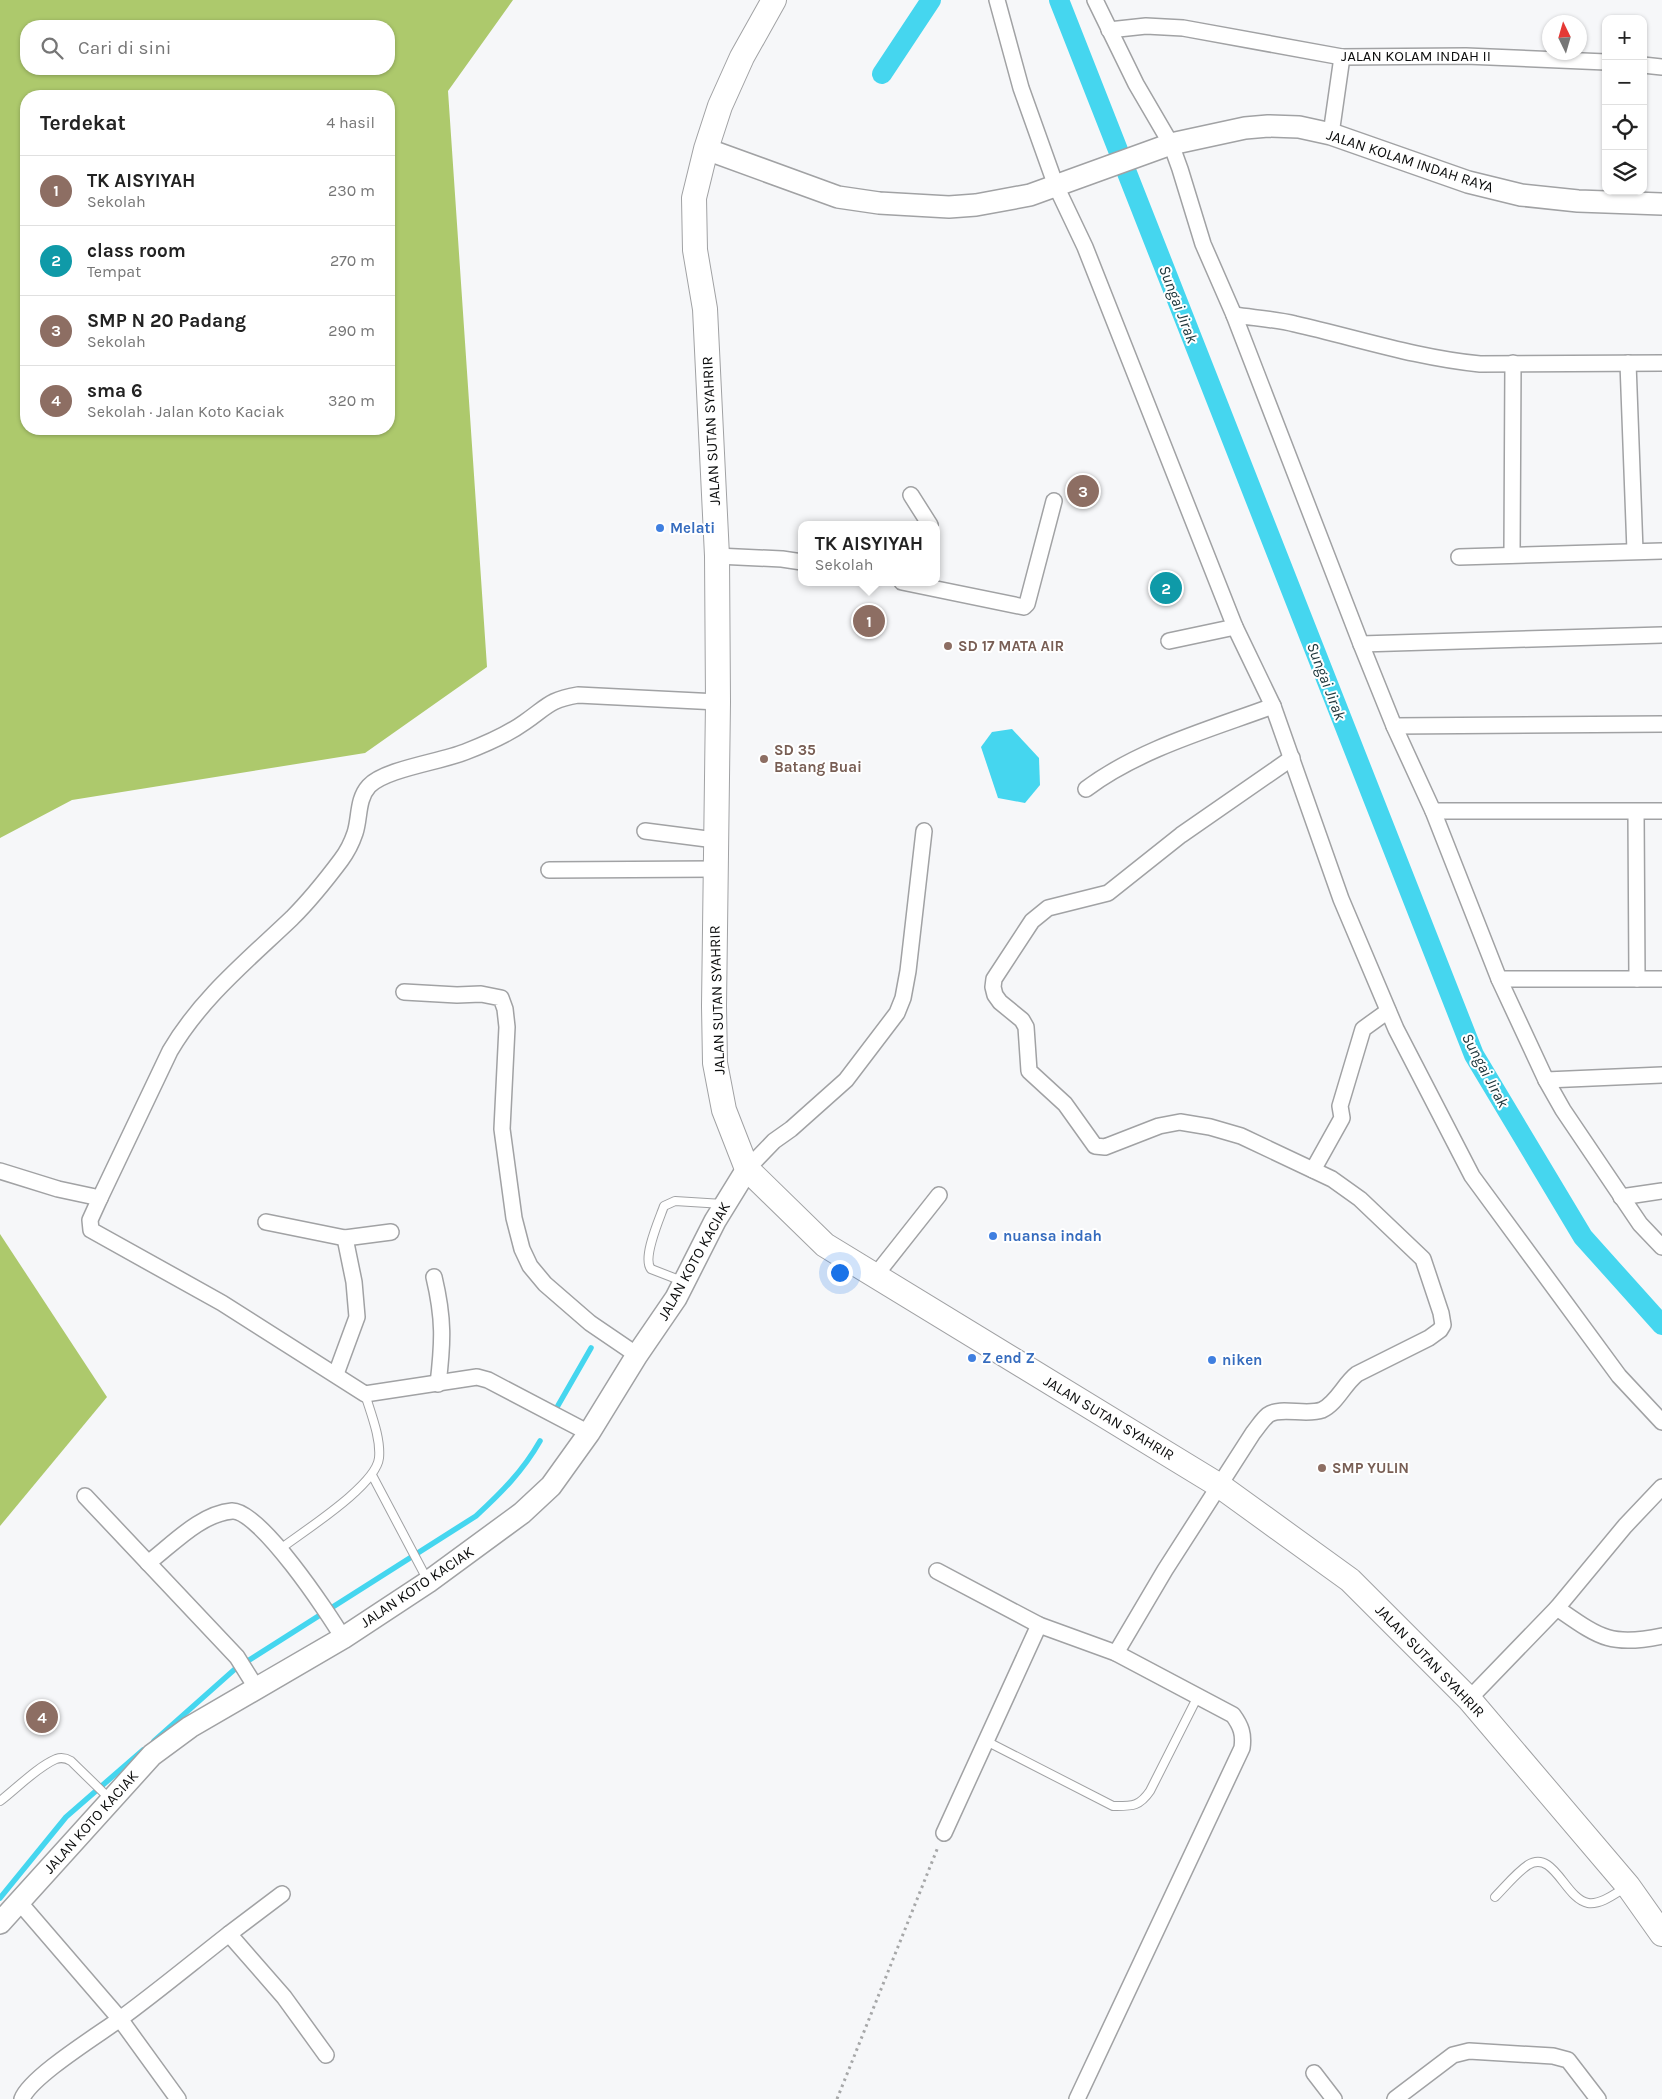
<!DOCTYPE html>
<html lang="id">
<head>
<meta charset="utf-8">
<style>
  :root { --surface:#fff; --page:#f2f2f2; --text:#222; --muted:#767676; --line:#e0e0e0; --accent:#176562 }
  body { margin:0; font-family:Karla,sans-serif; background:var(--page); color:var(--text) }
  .controls { position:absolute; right:15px; top:15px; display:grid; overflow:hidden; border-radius:10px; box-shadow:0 1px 4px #0004 }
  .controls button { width:45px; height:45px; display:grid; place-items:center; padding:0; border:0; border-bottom:1px solid var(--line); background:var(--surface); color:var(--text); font:25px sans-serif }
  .compass { position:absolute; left:1542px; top:15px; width:45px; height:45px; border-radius:50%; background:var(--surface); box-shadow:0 1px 4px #0004; rotate:355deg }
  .you { position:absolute; left:839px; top:1272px; width:18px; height:18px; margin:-12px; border:4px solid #fff; border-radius:50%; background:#1a73e8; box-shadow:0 0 0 8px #1a73e833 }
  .badge { display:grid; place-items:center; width:32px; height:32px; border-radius:50%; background:var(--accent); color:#fff; font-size:16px; font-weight:700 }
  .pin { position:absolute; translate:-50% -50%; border:2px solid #fff; box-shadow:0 1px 5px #0006 }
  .popup { position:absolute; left:798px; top:521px; width:142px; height:65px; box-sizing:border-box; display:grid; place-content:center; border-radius:10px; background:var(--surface); filter:drop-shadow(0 1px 4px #0005); font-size:16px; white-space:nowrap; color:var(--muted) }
  .popup b { font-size:19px; color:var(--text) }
  .popup::after { content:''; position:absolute; left:50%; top:100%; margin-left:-10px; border:10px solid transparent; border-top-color:var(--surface) }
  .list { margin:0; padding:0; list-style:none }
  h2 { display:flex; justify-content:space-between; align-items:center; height:65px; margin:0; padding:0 20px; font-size:21px }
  h2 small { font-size:16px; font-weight:400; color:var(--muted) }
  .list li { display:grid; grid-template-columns:32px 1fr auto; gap:15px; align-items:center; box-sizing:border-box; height:70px; padding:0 20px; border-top:1px solid var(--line) }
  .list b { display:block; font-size:19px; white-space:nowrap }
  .list p { margin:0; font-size:16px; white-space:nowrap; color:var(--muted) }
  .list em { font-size:16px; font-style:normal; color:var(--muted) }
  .icon { flex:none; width:28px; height:28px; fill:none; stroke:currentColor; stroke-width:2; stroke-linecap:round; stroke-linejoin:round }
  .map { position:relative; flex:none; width:1662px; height:2099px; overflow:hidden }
  .search { position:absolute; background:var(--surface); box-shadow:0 1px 4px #0004; left:20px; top:20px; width:375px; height:55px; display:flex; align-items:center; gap:12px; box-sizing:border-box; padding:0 18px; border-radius:20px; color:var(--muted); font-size:19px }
  .panel { position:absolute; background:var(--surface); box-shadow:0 1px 4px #0004; left:20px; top:90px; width:375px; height:345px; border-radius:20px }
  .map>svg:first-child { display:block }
  .forest { fill:#adc96c; fill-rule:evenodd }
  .water { fill:#45d6ef }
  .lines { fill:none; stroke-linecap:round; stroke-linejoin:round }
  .stream { stroke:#45d6ef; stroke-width:5.5 }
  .canal { stroke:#45d6ef; stroke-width:20 }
  .lane-casing { stroke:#a1a2a4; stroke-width:10 }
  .street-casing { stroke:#a1a2a4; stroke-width:18 }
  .secondary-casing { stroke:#a1a2a4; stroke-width:24 }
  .primary-casing { stroke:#a1a2a4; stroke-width:26 }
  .path { stroke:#a6a7a8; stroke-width:3; stroke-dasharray:2.5 4; stroke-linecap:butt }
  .lane { stroke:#fff; stroke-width:8 }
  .street { stroke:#fff; stroke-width:15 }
  .secondary { stroke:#fff; stroke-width:21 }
  .primary { stroke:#fff; stroke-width:24 }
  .shop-dot { fill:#3f7fe0; stroke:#fff; stroke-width:2 }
  .education-dot { fill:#8d6e63; stroke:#fff; stroke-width:2 }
  .labels { text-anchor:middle; stroke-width:4; stroke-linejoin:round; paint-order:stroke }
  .street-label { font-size:15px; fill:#0c0d0d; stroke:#fff }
  .shop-label { font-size:15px; font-weight:bold; fill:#366cbe; stroke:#fff; text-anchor:start }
  .education-label { font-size:15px; font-weight:bold; fill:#785e54; stroke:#fff; text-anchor:start }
  .water-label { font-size:16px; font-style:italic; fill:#20383d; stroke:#fff }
</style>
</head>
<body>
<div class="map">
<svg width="1662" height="2099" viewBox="0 0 1662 2099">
  <rect width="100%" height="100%" fill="#f6f7f9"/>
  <g class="forest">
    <path d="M0 0H513L448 91 487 667 365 753 72 800 0 838ZM26 26H389V69H26ZM26 96H389V429H26Z"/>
    <path d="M0 1234 107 1397 0 1526Z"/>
  </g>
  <path class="water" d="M1012 729 1039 758 1040 785 1025 803 998 798 981 747 992 732Z"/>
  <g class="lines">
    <g class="stream">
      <path d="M556 1409 591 1348"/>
      <path d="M154 1741 235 1669 476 1516C501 1493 523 1471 540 1441"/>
      <path d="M0 1898 66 1817 143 1750"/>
    </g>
    <g class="canal">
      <path d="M1059 0 1474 1055 1583 1237 1662 1325"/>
      <path d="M882 74 931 0"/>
    </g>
    <g class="lane-casing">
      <g id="lane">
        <path d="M682 1281 651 1269C642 1258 659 1220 664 1206L675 1201 723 1204"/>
        <path d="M372 1475 428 1581"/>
        <path d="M279 1550C302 1532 376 1486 379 1458 381 1438 371 1414 365 1394"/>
        <path d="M986 1741 1113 1806C1132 1806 1139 1807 1150 1791L1198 1696"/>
        <path d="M0 1801C16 1789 37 1767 56 1759 62 1757 66 1758 71 1761L110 1799"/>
        <path d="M1495 1897C1505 1887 1516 1873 1528 1865 1554 1849 1565 1899 1588 1903 1601 1905 1616 1893 1626 1887"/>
      </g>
    </g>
    <g class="street-casing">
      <g id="street">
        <path d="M997 0 1021 88 1056 186 1085 247 1235 627 1273 706 1341 899 1396 1029 1472 1176 1619 1376 1662 1422"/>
        <path d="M1095 0 1136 84 1171 144 1180 169 1203 244 1234 315 1361 644 1394 726 1433 811 1499 979 1546 1080 1563 1110 1640 1224 1662 1247"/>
        <path d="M1109 30 1146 26 1183 28 1342 57 1466 56 1606 62"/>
        <path d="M1643 65 1662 67"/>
        <path d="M1331 134 1342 57"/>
        <path d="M1234 315C1254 318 1275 319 1295 324 1357 338 1417 358 1480 364L1662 363"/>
        <path d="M1628 363 1635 551"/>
        <path d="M911 495 930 525"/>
        <path d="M1512 555 1513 363"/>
        <path d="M717 556 782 559 802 562"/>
        <path d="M1459 557 1662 551"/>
        <path d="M902 582 1024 607 1027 604 1054 501"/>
        <path d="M1169 641 1235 627"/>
        <path d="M1361 644 1662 635"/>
        <path d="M1394 726 1662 724"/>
        <path d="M1086 789C1139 749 1211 729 1273 706"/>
        <path d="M1433 811H1662"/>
        <path d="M1636 812 1637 979"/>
        <path d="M645 831 715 840"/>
        <path d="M549 870 714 869"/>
        <path d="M1499 979H1662"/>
        <path d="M404 992 457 995 481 994 501 998 505 1009 507 1027 502 1129 514 1218 522 1249 530 1266 545 1284 590 1323 637 1355"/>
        <path d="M1546 1080 1662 1075"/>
        <path d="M747 1169 774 1141 791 1129 846 1080 897 1013 903 998 908 971 924 831"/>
        <path d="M1313 1170 1342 1118 1340 1106 1363 1029 1388 1011"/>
        <path d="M0 1171 58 1189 100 1198 170 1051C201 998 248 960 292 918 310 900 326 880 341 860 347 852 352 842 355 833 360 818 357 799 369 786 385 769 440 762 465 752 486 744 507 735 525 722 548 706 549 700 578 695L718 702"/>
        <path d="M1621 1197 1662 1191"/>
        <path d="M100 1198 90 1220 91 1230 222 1303 365 1394 477 1377 488 1380 589 1433"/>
        <path d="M266 1222 345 1238 391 1232"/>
        <path d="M875 1276 939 1195"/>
        <path d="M434 1277C444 1319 443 1342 438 1384"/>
        <path d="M336 1374 357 1317 354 1282 345 1238"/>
        <path d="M85 1496 237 1657 257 1689"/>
        <path d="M148 1563C173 1544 200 1514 232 1511 259 1509 329 1614 343 1638"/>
        <path d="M937 1571 1039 1625 1116 1653 1233 1715C1241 1726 1244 1734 1242 1748L1077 2099"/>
        <path d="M1557 1608C1599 1637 1610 1647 1662 1636"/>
        <path d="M1116 1653 1165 1570 1253 1433C1258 1427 1262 1420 1268 1415 1280 1406 1306 1416 1322 1410 1337 1403 1344 1384 1357 1374L1429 1338 1440 1330 1443 1325 1441 1313 1423 1259 1360 1199 1332 1179 1241 1136 1210 1127 1180 1122 1159 1126 1105 1147 1095 1146 1065 1104 1029 1071 1026 1027 1022 1020 1000 1002 995 995 993 987 994 979 1032 921 1048 908 1108 893 1181 835 1292 758"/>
        <path d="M1469 1699 1557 1608 1625 1526 1662 1487"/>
        <path d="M944 1833 1039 1625"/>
        <path d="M20 1903 120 2019 178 2099"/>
        <path d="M229 1934 282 1894"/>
        <path d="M1314 2073 1334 2099"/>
        <path d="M22 2099C30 2077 98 2035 120 2019 157 1992 193 1962 229 1934L284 1997 326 2055"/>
        <path d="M1395 2099 1453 2055 1469 2051 1553 2056 1568 2060 1598 2099"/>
      </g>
    </g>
    <g class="secondary-casing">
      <g id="secondary">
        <path d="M706 149 838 197 879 203 949 207 976 205 1030 195 1171 144 1245 128 1268 126 1299 127 1331 134 1468 182 1521 195 1578 201 1662 204"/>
        <path d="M0 1923 152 1755 190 1727 343 1638 428 1582 522 1513 551 1486 589 1433 637 1355 676 1298 715 1221 747 1169"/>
      </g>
    </g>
    <g class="primary-casing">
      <path id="primary" d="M774 0 742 57 720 106 706 149 694 198 695 250 705 309 717 556 718 702 714 1006 715 1063 724 1110 747 1169 825 1245 1220 1486 1350 1580 1469 1699 1628 1886 1662 1934"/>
    </g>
    <path class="path" d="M837 2099 938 1847"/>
    <use href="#lane" class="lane"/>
    <use href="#street" class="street"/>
    <use href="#secondary" class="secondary"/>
    <use href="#primary" class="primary"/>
  </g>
  <g class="shop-dot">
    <circle cx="660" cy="528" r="5"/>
    <circle cx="993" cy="1236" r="5"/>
    <circle cx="972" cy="1358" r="5"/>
    <circle cx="1212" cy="1360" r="5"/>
  </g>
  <g class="education-dot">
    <circle cx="948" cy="646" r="5"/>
    <circle cx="764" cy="759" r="5"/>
    <circle cx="1322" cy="1468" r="5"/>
  </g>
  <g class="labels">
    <g class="street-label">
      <text x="1416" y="61">JALAN KOLAM INDAH II</text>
      <text transform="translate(1410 161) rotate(18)" y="5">JALAN KOLAM INDAH RAYA</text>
      <text transform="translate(711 431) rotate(-93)" y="5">JALAN SUTAN SYAHRIR</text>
      <text transform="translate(717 1000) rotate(-92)" y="5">JALAN SUTAN SYAHRIR</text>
      <text transform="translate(694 1261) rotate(-61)" y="5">JALAN KOTO KACIAK</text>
      <text transform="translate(1109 1418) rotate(31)" y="5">JALAN SUTAN SYAHRIR</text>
      <text transform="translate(417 1587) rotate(-34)" y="5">JALAN KOTO KACIAK</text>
      <text transform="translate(1430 1661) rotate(46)" y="5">JALAN SUTAN SYAHRIR</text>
      <text transform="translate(91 1822) rotate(-48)" y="5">JALAN KOTO KACIAK</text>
    </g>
    <g class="shop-label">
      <text x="670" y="533">Melati</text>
      <text x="1003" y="1241">nuansa indah</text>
      <text x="982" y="1363">Z end Z</text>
      <text x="1222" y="1365">niken</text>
    </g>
    <g class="education-label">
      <text x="958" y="651">SD 17 MATA AIR</text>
      <text x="774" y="755">SD 35<tspan x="774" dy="17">Batang Buai</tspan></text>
      <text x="1332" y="1473">SMP YULIN</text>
    </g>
    <g class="water-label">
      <text transform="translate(1179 304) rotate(69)" y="6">Sungai Jirak</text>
      <text transform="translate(1327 681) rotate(69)" y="6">Sungai Jirak</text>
      <text transform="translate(1486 1070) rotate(62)" y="6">Sungai Jirak</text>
    </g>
  </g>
</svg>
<div class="controls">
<button>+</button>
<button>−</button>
<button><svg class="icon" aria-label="locate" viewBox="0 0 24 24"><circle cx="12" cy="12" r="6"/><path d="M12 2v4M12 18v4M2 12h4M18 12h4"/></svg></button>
<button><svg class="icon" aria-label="layers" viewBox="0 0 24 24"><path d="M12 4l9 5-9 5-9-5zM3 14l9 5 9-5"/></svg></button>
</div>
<svg class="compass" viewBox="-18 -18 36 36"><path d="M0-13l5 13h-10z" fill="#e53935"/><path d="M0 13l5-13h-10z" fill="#767676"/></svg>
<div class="you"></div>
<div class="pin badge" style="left:869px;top:621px;background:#8d6e63">1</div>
<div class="popup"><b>TK AISYIYAH</b>Sekolah</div>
<div class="pin badge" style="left:1166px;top:588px;background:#0f9aa8">2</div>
<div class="pin badge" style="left:1083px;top:491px;background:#8d6e63">3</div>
<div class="pin badge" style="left:42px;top:1717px;background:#8d6e63">4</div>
<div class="search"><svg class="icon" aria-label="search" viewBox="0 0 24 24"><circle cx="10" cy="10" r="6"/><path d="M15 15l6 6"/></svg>Cari di sini</div>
<section class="panel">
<h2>Terdekat<small>4 hasil</small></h2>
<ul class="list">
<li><span class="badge" style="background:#8d6e63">1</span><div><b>TK AISYIYAH</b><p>Sekolah</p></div><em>230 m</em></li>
<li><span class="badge" style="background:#0f9aa8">2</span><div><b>class room</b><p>Tempat</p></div><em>270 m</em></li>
<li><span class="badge" style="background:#8d6e63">3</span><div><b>SMP N 20 Padang</b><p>Sekolah</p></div><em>290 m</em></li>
<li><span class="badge" style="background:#8d6e63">4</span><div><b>sma 6</b><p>Sekolah · Jalan Koto Kaciak</p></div><em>320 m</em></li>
</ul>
</section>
</div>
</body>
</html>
